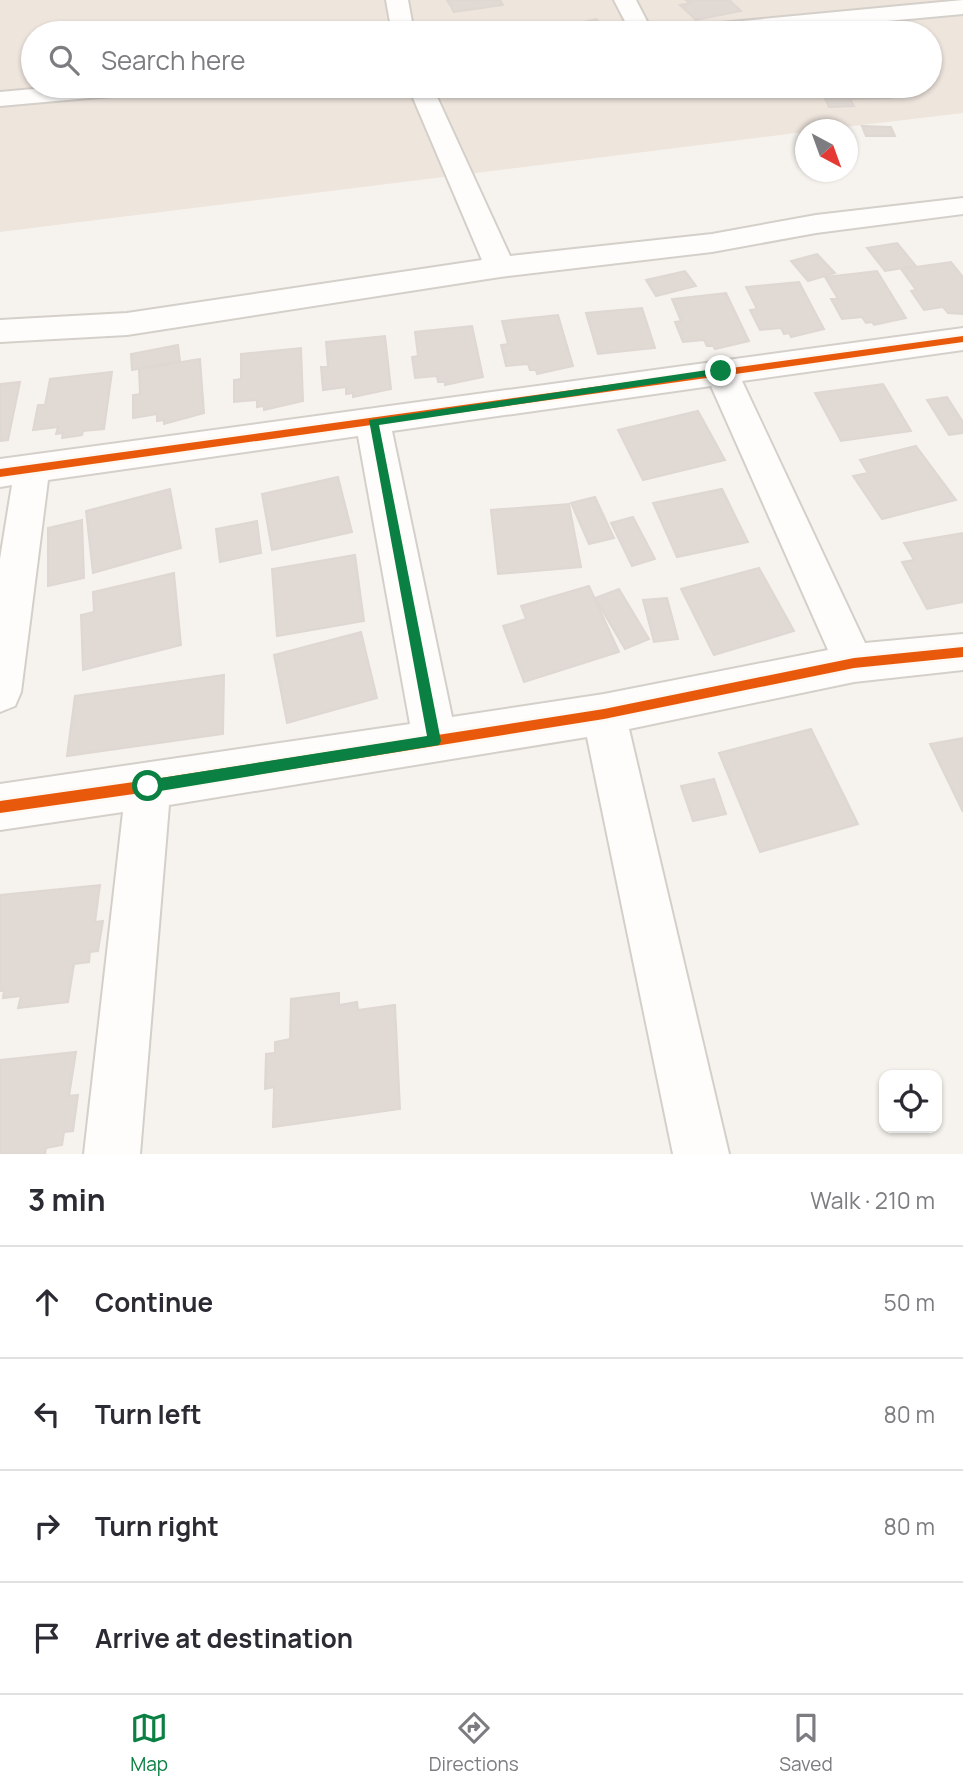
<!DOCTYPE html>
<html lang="en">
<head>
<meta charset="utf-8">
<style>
  :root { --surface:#fff; --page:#f2f2f3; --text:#2b2b33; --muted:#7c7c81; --line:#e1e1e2; --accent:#0b8043 }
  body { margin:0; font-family:Manrope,sans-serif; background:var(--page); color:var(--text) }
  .controls { position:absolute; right:21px; bottom:21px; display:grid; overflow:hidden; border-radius:14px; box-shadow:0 2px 5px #0004 }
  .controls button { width:63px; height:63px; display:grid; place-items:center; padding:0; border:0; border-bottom:2px solid var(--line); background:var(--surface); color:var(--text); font:35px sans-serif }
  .compass { position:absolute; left:795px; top:119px; width:63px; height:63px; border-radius:50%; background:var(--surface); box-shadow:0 2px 5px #0004; rotate:139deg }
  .stop { position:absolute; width:21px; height:21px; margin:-16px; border:5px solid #0b8043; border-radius:50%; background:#fff }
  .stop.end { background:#0b8043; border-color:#fff; box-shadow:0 2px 7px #0008 }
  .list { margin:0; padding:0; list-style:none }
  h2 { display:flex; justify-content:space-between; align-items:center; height:91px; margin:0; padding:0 28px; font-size:30px }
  h2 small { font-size:23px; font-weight:400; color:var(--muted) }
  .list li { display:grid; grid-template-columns:46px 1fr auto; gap:21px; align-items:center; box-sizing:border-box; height:112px; padding:0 28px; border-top:2px solid var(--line) }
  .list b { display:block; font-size:26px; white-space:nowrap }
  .list em { font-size:23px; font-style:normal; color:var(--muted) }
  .icon { flex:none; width:38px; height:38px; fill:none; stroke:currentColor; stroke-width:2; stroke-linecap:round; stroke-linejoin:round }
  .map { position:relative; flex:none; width:963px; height:1154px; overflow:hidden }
  .search { position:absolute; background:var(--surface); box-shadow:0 2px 5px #0004; left:21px; right:21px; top:21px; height:77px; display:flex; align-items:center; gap:18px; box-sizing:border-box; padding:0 24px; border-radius:38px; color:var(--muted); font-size:26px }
  .sheet { height:539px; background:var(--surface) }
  nav { display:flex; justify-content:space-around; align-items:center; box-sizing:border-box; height:98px; border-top:2px solid var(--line); background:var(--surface); font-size:19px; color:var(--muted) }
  nav a { display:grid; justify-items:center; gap:4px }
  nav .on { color:var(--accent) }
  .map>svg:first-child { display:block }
  .residential { fill:#eee5dd; fill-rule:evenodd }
  .building { fill:#e0d9d4; stroke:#dfd7d1; stroke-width:2 }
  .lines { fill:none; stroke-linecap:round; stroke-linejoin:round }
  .street-casing { stroke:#d4cfc9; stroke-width:4 }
  .street { fill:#fefdfc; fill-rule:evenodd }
  .cycleway-casing { stroke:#fdf8f1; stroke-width:5 }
  .cycleway { fill:#e8590c; fill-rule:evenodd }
  .route { fill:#0b8043 }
</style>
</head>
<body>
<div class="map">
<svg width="963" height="1154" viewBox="0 0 963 1154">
  <rect width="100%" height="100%" fill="#f6f3ee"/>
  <path class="residential" d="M0 0H963V113L829 129 806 130 805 132 0 232ZM33 33H930V86H33Z"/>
  <g class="building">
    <path d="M447 0H500L503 5 454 12Z"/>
    <path d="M686 0H729L741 11 696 20 680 5 690 3Z"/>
    <path d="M596 19 603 25 582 30 575 24Z"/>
    <path d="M508 86 513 94 499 96 494 87Z"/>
    <path d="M578 86H619L585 94Z"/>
    <path d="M819 86H883L890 98 850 99 854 106 829 107Z"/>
    <path d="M862 126 891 127 895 136H866Z"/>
    <path d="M897 243 916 266 885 271 867 248Z"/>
    <path d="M817 254 835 273 808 281 791 261Z"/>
    <path d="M951 262 963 277V314L948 313 943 307 924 310 911 291 916 290 901 269Z"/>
    <path d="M685 271 696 286 656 296 646 280Z"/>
    <path d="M877 271 906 318 874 325 872 322 866 323 862 317 842 319 831 299H838L825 277Z"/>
    <path d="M799 282 824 329 791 337 789 333 784 334 781 328 760 330 750 310 757 309 746 287Z"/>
    <path d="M726 293 749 341 715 349 713 346H707L704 340 683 342 675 322 681 321 672 299Z"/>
    <path d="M642 308 655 348 598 354 586 313Z"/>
    <path d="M558 315 573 366 537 374 536 370H530L528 364 506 366 501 345 508 344 502 321Z"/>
    <path d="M472 326 483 377 445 385V382H438L437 376 415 378 412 357 418 356 415 332Z"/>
    <path d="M385 336 391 389 353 397V393L346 394V387L323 390 321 367H328L326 342Z"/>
    <path d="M178 345 180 361 132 370 131 354Z"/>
    <path d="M301 348 303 401 264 410V406L257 407V400L234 402V380L241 379V354Z"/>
    <path d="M200 359 204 413 164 424V420L157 421V414L133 418V395L140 394 139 369Z"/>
    <path d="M112 372 104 429 83 431 82 435 62 438 63 433 56 434 58 427 33 430 38 405H45L50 379Z"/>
    <path d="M20 382 8 440 0 441V384Z"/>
    <path d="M883 384 911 431 841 441 815 393Z"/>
    <path d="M947 397 963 422V433L949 435 927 400Z"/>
    <path d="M698 411 725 460 643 480 618 430Z"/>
    <path d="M916 446 956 500 882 519 853 476 868 473 860 460Z"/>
    <path d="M338 477 352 532 272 550 262 494Z"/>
    <path d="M170 489 181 548 93 573 86 511Z"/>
    <path d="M722 489 748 542 677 557 653 503Z"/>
    <path d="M595 497 614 538 589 544 571 503Z"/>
    <path d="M569 504 581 567 498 574 491 510Z"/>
    <path d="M633 517 655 559 632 566 611 523Z"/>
    <path d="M82 520 84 578 48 586V528Z"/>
    <path d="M257 521 261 553 220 562 216 529Z"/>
    <path d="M963 533V602L927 609 902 562 914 560 904 543Z"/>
    <path d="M355 555 364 621 277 636 272 569Z"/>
    <path d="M759 568 794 631 714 655 681 589Z"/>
    <path d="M174 573 181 645 83 670 81 615 94 612 93 592Z"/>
    <path d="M589 586 619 652 524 682 503 626 526 619 521 606Z"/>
    <path d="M619 589 649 639 625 649 595 598Z"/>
    <path d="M667 598 678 639 654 642 643 600Z"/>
    <path d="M361 632 377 698 287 723 274 655Z"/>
    <path d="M224 675 223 734 67 756 75 696Z"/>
    <path d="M811 729 858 824 760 852 719 753Z"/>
    <path d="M963 738V812L930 744Z"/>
    <path d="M714 779 726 814 693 821 681 786Z"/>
    <path d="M100 885 95 922 103 921 98 951 90 952 89 962 74 964 68 1002 18 1008 21 996 3 998 4 991H0V895Z"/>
    <path d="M339 993V1005L357 1002 358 1010 395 1005 400 1109 273 1127 274 1087 265 1089 266 1054 275 1053V1042L290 1039 291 999Z"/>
    <path d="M76 1052 69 1096 78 1095 73 1131 64 1132 62 1145 46 1148 45 1154H0V1060Z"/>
  </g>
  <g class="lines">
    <g class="street-casing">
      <g id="street">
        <path d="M386 0H408L414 33H392Z"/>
        <path d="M614 0H636L653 33H631Z"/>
        <path d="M963 0V14L757 33H678L681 28 689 26Z"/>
        <path d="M67 86H157L154 91 145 93 0 106V92Z"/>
        <path d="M408 86H432L510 256 712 234 816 215 963 198V214L816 233 712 252 500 277 127 335 0 342V320L127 313 482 260Z"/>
        <path d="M963 328V350L742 381 865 643 963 634V670L854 682 629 729 729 1154H673L587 737 169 805 140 1154H84L123 812 0 830V784L410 724 358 436 48 480 21 692 15 706 0 712V559L12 485 0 487V459ZM711 386 828 650 604 694 452 717 392 431Z"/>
      </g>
    </g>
    <use href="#street" class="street"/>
    <g class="cycleway-casing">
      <g id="cycleway">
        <path d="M963 336V342L0 477V469Z"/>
        <path d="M963 647V657L854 668 604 719 148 792 0 813V801L148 780 604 709 854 658Z"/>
      </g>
    </g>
    <use href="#cycleway" class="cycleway"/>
  </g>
  <path class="route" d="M721 368 726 371 721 374 379 425 441 741 439 745 148 793 143 791V782L148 780 427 736 369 420Z"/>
</svg>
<div class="controls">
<button><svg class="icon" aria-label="locate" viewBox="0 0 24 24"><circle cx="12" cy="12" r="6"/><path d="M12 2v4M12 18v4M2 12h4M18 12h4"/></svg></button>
</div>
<svg class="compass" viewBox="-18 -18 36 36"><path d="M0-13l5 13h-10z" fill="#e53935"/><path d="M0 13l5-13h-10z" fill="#7c7c81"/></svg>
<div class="stop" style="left:148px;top:786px"></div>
<div class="stop end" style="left:721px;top:371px"></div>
<div class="search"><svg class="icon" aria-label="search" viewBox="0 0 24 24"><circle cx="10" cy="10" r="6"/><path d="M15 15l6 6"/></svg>Search here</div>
</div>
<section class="sheet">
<h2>3 min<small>Walk · 210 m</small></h2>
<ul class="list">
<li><svg class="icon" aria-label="ahead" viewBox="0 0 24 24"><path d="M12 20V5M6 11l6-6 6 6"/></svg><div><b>Continue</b></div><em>50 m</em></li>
<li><svg class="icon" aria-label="left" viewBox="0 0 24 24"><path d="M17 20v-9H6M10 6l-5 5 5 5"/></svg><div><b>Turn left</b></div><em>80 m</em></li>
<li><svg class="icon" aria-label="right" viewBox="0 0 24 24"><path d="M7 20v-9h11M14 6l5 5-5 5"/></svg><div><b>Turn right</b></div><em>80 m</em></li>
<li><svg class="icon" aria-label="arrive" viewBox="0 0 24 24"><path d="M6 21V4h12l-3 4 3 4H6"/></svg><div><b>Arrive at destination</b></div></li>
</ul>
</section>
<nav>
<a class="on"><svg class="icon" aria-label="map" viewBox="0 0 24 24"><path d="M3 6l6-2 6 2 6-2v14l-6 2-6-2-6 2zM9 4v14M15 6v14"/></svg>Map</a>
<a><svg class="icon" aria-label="directions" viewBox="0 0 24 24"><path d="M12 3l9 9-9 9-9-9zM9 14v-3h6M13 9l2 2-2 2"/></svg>Directions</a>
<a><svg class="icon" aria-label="saved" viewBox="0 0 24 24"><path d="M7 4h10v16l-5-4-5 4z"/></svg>Saved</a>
</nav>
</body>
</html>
